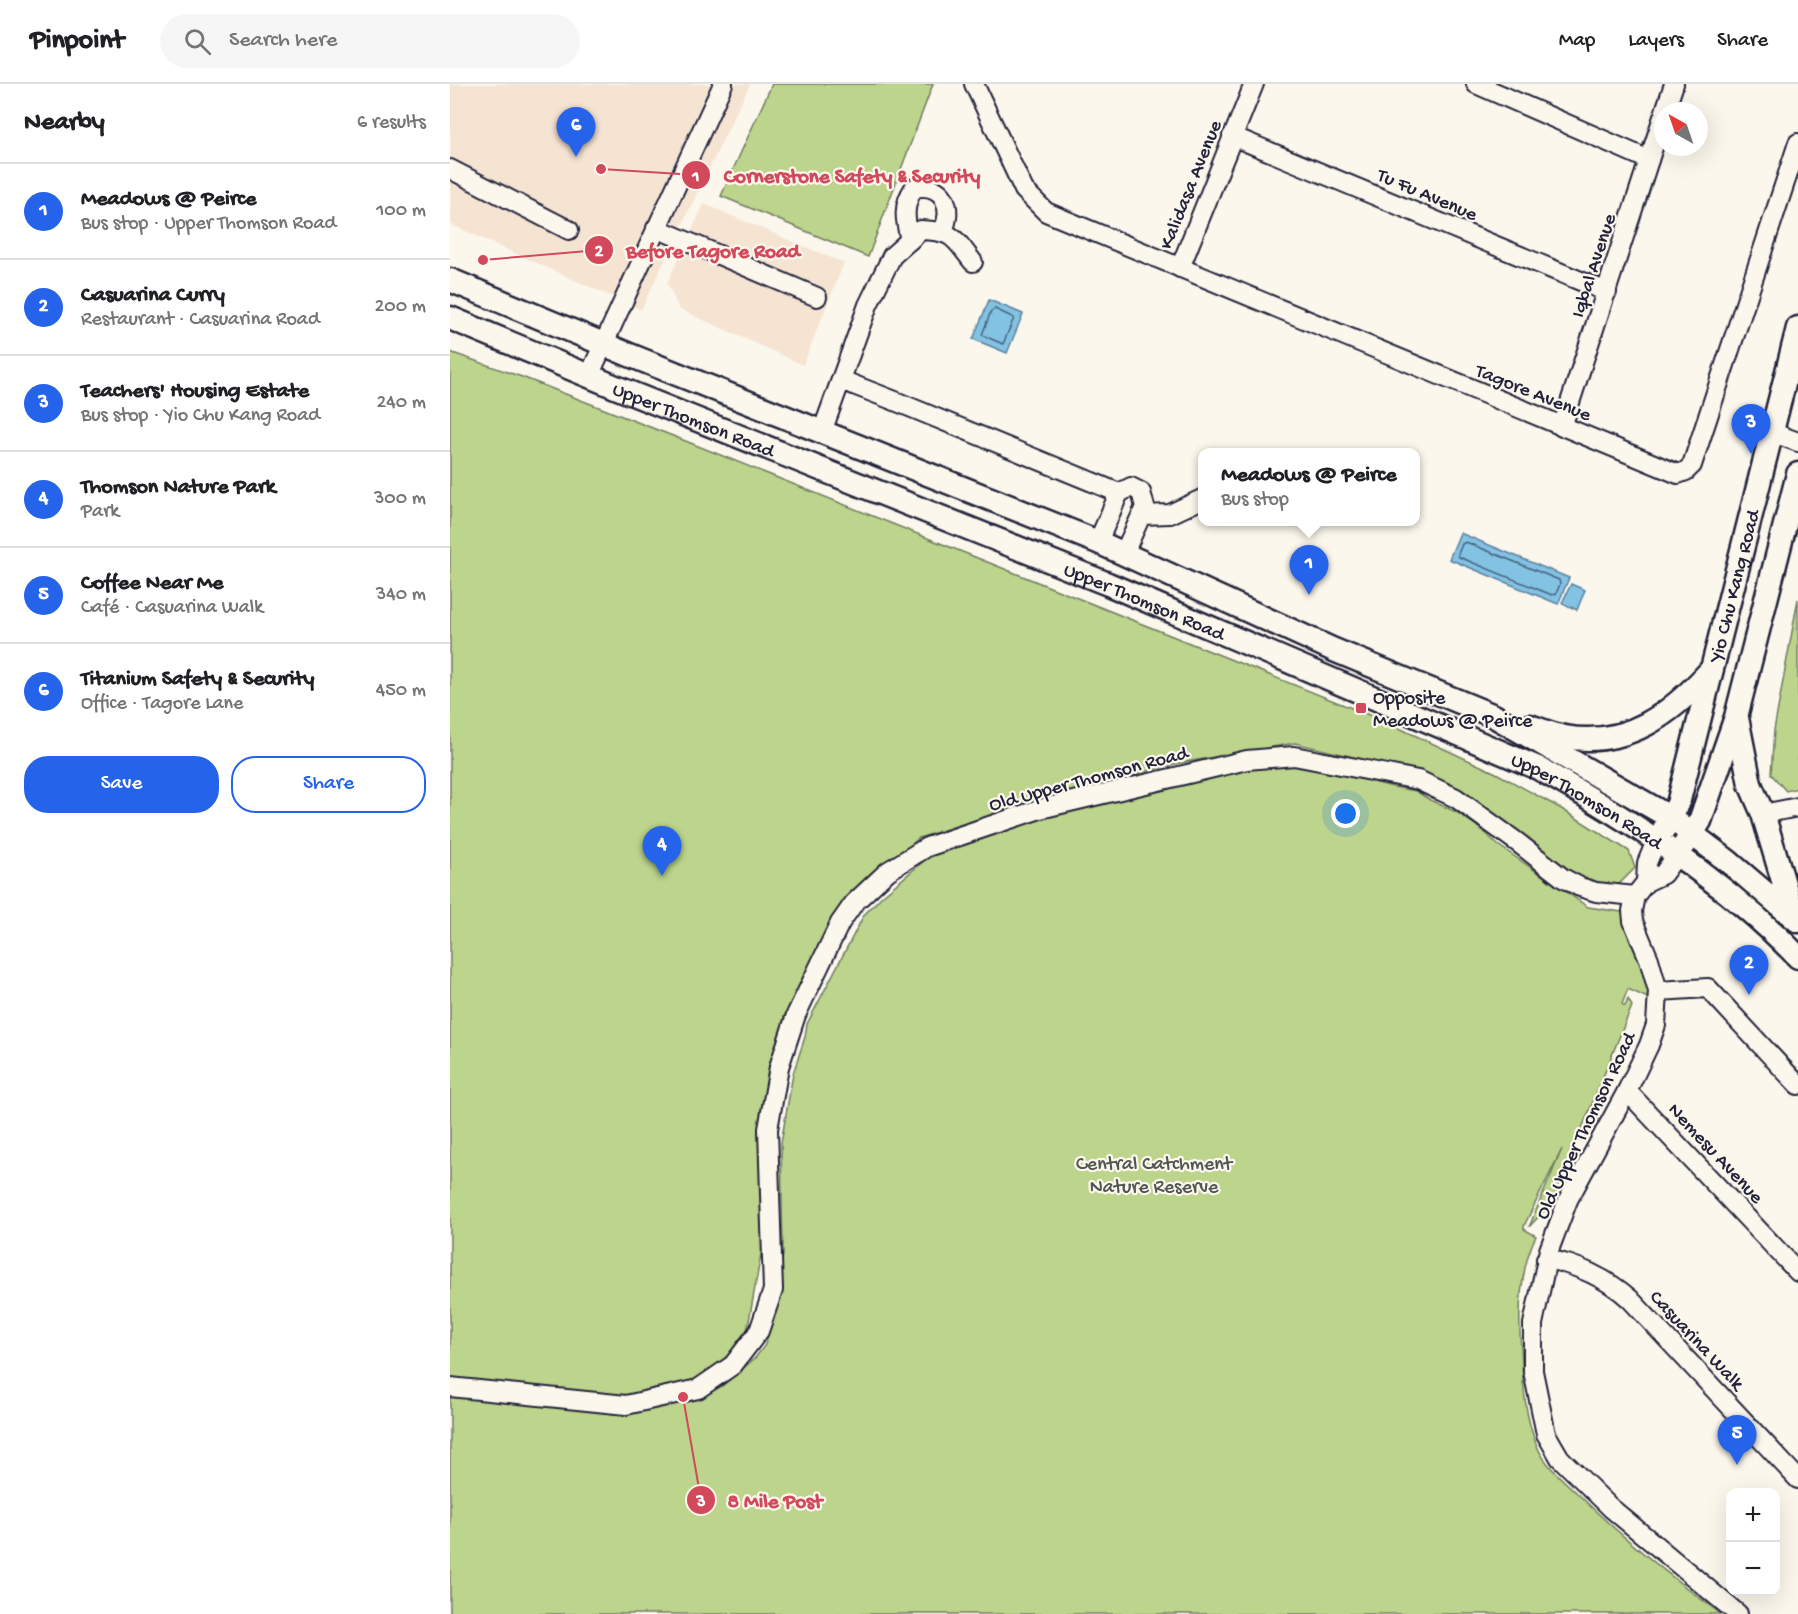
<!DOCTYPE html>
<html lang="en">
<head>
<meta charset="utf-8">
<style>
  :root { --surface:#fff; --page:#f6f6f6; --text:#202124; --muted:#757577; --line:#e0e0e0; --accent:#2563eb }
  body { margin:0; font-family:"Gochi Hand",sans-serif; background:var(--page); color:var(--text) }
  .controls { position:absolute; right:18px; bottom:18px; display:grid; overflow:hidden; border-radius:12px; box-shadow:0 6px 24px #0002 }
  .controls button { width:54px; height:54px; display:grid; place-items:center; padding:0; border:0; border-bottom:2px solid var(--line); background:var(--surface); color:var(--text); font:30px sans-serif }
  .compass { position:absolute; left:1204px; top:18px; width:54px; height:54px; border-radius:50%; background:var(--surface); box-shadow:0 6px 24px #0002; rotate:320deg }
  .you { position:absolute; left:896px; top:730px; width:21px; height:21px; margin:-15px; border:4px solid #fff; border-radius:50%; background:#1a73e8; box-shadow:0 0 0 9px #1a73e833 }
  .badge { display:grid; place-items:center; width:39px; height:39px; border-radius:50%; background:var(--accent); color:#fff; font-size:20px; font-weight:700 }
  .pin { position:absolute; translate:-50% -50px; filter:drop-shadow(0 2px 3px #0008) }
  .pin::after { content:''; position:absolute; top:32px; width:21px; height:18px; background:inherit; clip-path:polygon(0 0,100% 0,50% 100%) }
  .popup { position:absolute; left:748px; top:364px; width:222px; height:78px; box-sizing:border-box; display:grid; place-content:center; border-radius:12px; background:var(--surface); filter:drop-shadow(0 2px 4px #0005); font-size:20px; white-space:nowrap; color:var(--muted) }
  .popup b { font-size:22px; color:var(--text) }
  .popup::after { content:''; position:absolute; left:50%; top:100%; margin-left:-12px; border:12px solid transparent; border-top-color:var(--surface) }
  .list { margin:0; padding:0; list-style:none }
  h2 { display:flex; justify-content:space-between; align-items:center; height:78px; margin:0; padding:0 24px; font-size:26px }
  h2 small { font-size:20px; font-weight:400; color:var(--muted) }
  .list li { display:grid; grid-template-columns:39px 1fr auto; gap:18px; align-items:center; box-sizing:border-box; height:96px; padding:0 24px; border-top:2px solid var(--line) }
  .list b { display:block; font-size:22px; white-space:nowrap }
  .list p { margin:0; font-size:20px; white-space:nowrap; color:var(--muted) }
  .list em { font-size:20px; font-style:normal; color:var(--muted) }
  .actions { display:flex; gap:12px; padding:18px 24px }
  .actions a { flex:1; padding:14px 0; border:2px solid var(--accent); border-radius:24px; text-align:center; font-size:21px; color:var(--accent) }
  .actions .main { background:var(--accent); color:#fff }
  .icon { flex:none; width:33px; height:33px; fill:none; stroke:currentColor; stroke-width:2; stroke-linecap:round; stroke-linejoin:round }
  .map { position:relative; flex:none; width:1348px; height:1530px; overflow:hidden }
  header { display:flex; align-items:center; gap:36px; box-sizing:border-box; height:84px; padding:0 30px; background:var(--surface); border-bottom:2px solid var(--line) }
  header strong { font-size:28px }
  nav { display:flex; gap:33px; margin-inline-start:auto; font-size:21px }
  .search { width:420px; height:54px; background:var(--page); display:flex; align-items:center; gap:15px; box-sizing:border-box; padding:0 21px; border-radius:33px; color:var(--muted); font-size:22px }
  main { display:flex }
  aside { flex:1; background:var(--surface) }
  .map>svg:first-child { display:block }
  .built { fill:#f6e4d3 }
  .green { fill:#bcd48b; stroke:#6f7b63; stroke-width:1.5 }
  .water { fill:#82c2e2; stroke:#5c829f; stroke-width:1.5 }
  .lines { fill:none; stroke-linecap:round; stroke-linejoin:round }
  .shore { stroke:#48627e; stroke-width:1.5 }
  .minor-casing { stroke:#22223b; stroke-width:22 }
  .major-casing { stroke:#22223b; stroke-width:27 }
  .minor { stroke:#fbf7ec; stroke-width:18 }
  .major { stroke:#fbf7ec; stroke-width:22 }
  .poi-dot { fill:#d1495b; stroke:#fbf7ec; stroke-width:2 }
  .labels { text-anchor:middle; stroke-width:4.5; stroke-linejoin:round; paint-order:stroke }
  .street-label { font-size:20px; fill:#22223b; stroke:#fbf7ec }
  .poi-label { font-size:20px; fill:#22223b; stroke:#fbf7ec; text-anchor:start }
  .park-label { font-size:20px; fill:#505753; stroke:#fbf7ec }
  .leader { fill:none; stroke:#d1495b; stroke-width:2 }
  .callout-dot { fill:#d1495b; stroke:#fbf7ec; stroke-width:2 }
  .mark-label { font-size:18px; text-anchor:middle; font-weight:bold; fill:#fff }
  .callout-label { font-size:21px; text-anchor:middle; font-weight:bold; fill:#d1495b; stroke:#fbf7ec; stroke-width:4.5; stroke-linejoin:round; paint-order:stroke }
</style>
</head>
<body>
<header>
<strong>Pinpoint</strong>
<div class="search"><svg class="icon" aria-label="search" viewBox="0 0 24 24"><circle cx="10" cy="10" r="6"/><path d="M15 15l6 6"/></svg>Search here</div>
<nav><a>Map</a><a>Layers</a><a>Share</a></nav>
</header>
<main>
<aside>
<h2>Nearby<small>6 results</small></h2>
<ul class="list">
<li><span class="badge">1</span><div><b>Meadows @ Peirce</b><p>Bus stop · Upper Thomson Road</p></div><em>100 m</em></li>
<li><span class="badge">2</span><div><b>Casuarina Curry</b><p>Restaurant · Casuarina Road</p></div><em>200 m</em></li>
<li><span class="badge">3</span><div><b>Teachers' Housing Estate</b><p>Bus stop · Yio Chu Kang Road</p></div><em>240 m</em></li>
<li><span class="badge">4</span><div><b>Thomson Nature Park</b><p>Park</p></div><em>300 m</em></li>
<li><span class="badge">5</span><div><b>Coffee Near Me</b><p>Café · Casuarina Walk</p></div><em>340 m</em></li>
<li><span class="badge">6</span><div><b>Titanium Safety &amp; Security</b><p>Office · Tagore Lane</p></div><em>450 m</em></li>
</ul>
<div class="actions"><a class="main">Save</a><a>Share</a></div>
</aside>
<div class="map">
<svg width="1348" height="1530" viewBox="0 0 1348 1530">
  <rect width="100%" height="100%" fill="#fbf7ec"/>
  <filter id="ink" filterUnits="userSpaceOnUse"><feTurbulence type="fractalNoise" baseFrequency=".0167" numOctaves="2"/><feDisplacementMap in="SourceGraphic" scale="12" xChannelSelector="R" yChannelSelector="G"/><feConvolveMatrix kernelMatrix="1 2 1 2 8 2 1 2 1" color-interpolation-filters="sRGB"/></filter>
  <g filter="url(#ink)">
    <g class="built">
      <path d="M0 0H300L191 226 0 140Z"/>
      <path d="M254 120 394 179 353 281 229 225 217 199Z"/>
    </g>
    <g class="green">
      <path d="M322 0H483L418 173 271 112Z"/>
      <path d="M0 268 72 293 228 354 934 637 1046 689 1110 724 1179 767 1185 784 1169 800 1149 807 975 690 845 659 725 680 587 716 469 754 396 817 334 933 309 1052 313 1159 295 1259 244 1297 174 1313 31 1298 0 1293Z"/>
      <path d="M1348 515V704L1336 707 1321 690 1324 646Z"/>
      <path d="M834 675 943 703 966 707 980 716 1006 728 1031 745 1048 761 1138 823 1178 829 1204 917 1178 905 1172 920 1175 922 1178 915 1182 922 1102 1118 1079 1143 1112 1065 1074 1142V1145L1086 1152C1070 1183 1068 1230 1071 1264 1073 1297 1074 1331 1087 1362 1095 1381 1113 1396 1128 1410 1172 1454 1221 1493 1271 1530H0V1309L179 1330 251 1313 272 1302 305 1274 315 1261 327 1221 333 1170 331 1059 343 990 355 953 357 940 414 831 432 812 480 772 535 750 600 730Z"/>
    </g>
    <g class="water">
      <path d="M539 216 573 230 557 269 523 255Z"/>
      <path d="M1010 449 1119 494 1108 520 999 475Z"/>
      <path d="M1121 500 1135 506 1127 526 1112 519Z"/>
    </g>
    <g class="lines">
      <g class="shore">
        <path d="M545 225 564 234 553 260 532 251 541 227Z"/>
        <path d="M1016 458 1109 496 1110 500 1106 510 1102 511 1009 473 1008 470 1012 460Z"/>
      </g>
      <g class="minor-casing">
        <g id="minor">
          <path d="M524 0 574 106 596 128 1228 390 1236 387 1242 381 1348 59"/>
          <path d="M1026 0 1199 76"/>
          <path d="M1215 27 1224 0"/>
          <path d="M782 52 1157 208"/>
          <path d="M0 85 119 146"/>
          <path d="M206 144 367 213"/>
          <path d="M460 156C455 136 452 122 464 104 494 98 504 123 493 147"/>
          <path d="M730 184 804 0"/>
          <path d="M139 292 273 0"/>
          <path d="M391 296 445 317 669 409"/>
          <path d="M1112 343 1213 33"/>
          <path d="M372 348 418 221 442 172 471 146C504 147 504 154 523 178"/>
          <path d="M1321 348 1348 358"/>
          <path d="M692 431 720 430 752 415"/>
          <path d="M648 458 669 409 681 403 691 408 695 423 674 469"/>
          <path d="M1313 730 1348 723"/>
          <path d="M1227 771 1213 790 1196 798 1185 812 1182 827 1183 837 1199 875 1208 907 1206 941 1199 961 1177 1007 1118 1116 1099 1166 1083 1240V1287L1096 1350 1110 1374 1161 1424 1288 1530"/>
          <path d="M1196 798 1197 779 1206 757"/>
          <path d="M1208 907 1258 904 1348 1001"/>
          <path d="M1177 1007 1348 1188"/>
          <path d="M1096 1175C1126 1180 1158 1195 1180 1215L1348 1395"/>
          <path d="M0 1303 176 1321 248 1305 283 1281 309 1247 323 1206 318 1045 329 983 346 931 390 839 404 819 438 787 477 763 590 725 797 676 844 672 968 696 1006 714 1067 758 1113 794 1130 803 1146 808 1185 812"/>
        </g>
      </g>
      <g class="major-casing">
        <g id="major">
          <path d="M0 196 182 272 648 458 884 566 1044 632 1221 734 1279 778 1348 837"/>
          <path id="s1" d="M0 234 168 304 658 500 1088 684C1180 736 1274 796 1348 873"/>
          <path d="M1287 634 1300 700 1313 730 1344 833"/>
          <path d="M1080 642C1091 646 1103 651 1115 653 1177 664 1221 630 1260 587"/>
          <path id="s2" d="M1214 745 1228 720 1348 244"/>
          <path d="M1235 760 1250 737 1286 633 1348 390"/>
        </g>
      </g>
      <use href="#minor" class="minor"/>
      <use href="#major" class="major"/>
    </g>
  </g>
  <rect class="poi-dot" x="905" y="618" width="12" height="12" rx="3"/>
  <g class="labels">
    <g class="street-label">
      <text transform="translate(739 100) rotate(-68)" y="7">Kalidasa Avenue</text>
      <text transform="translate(978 109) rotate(23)" y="7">Tu Fu Avenue</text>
      <text transform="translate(1142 181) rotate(-72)" y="7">Iqbal Avenue</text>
      <text transform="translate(1084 307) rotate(22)" y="7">Tagore Avenue</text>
      <text dy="7" stroke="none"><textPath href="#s1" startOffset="264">Upper Thomson Road</textPath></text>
      <text dy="7" stroke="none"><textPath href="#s2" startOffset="254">Yio Chu Kang Road</textPath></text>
      <text dy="7" stroke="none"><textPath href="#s1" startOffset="750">Upper Thomson Road</textPath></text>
      <text transform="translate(638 693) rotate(-15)" y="7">Old Upper Thomson Road</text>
      <text dy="7" stroke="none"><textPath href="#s1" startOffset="1236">Upper Thomson Road</textPath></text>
      <text transform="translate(1134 1041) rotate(-64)" y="7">Old Upper Thomson Road</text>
      <text transform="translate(1267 1068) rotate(47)" y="7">Nemesu Avenue</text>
      <text transform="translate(1248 1255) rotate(47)" y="7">Casuarina Walk</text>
    </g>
    <g class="poi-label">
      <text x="923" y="619">Opposite<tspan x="923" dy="23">Meadows @ Peirce</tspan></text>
    </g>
    <g class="park-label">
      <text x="704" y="1085">Central Catchment<tspan x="704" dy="23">Nature Reserve</tspan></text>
    </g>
  </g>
  <path class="leader" d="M151 85L246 91M33 176L149 166M233 1313L251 1416"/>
  <g class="callout-dot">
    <circle cx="151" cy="85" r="6"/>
    <circle cx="33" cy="176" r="6"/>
    <circle cx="233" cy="1313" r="6"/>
    <circle cx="246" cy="91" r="15"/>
    <circle cx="149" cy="166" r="15"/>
    <circle cx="251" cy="1416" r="15"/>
  </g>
  <g class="mark-label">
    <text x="246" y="97">1</text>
    <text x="149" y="172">2</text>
    <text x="251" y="1422">3</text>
  </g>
  <g class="callout-label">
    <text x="402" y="98">Cornerstone Safety &amp; Security</text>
    <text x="263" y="173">Before Tagore Road</text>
    <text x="325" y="1423">8 Mile Post</text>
  </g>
</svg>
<div class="controls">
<button>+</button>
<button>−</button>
</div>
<svg class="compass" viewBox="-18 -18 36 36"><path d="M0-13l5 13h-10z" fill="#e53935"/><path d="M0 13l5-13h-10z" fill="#757577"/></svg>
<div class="you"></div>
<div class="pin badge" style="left:859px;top:511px">1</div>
<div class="popup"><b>Meadows @ Peirce</b>Bus stop</div>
<div class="pin badge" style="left:1299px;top:911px">2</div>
<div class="pin badge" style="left:1301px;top:370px">3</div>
<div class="pin badge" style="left:212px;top:792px">4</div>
<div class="pin badge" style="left:1287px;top:1381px">5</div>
<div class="pin badge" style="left:126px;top:73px">6</div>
</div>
</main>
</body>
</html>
